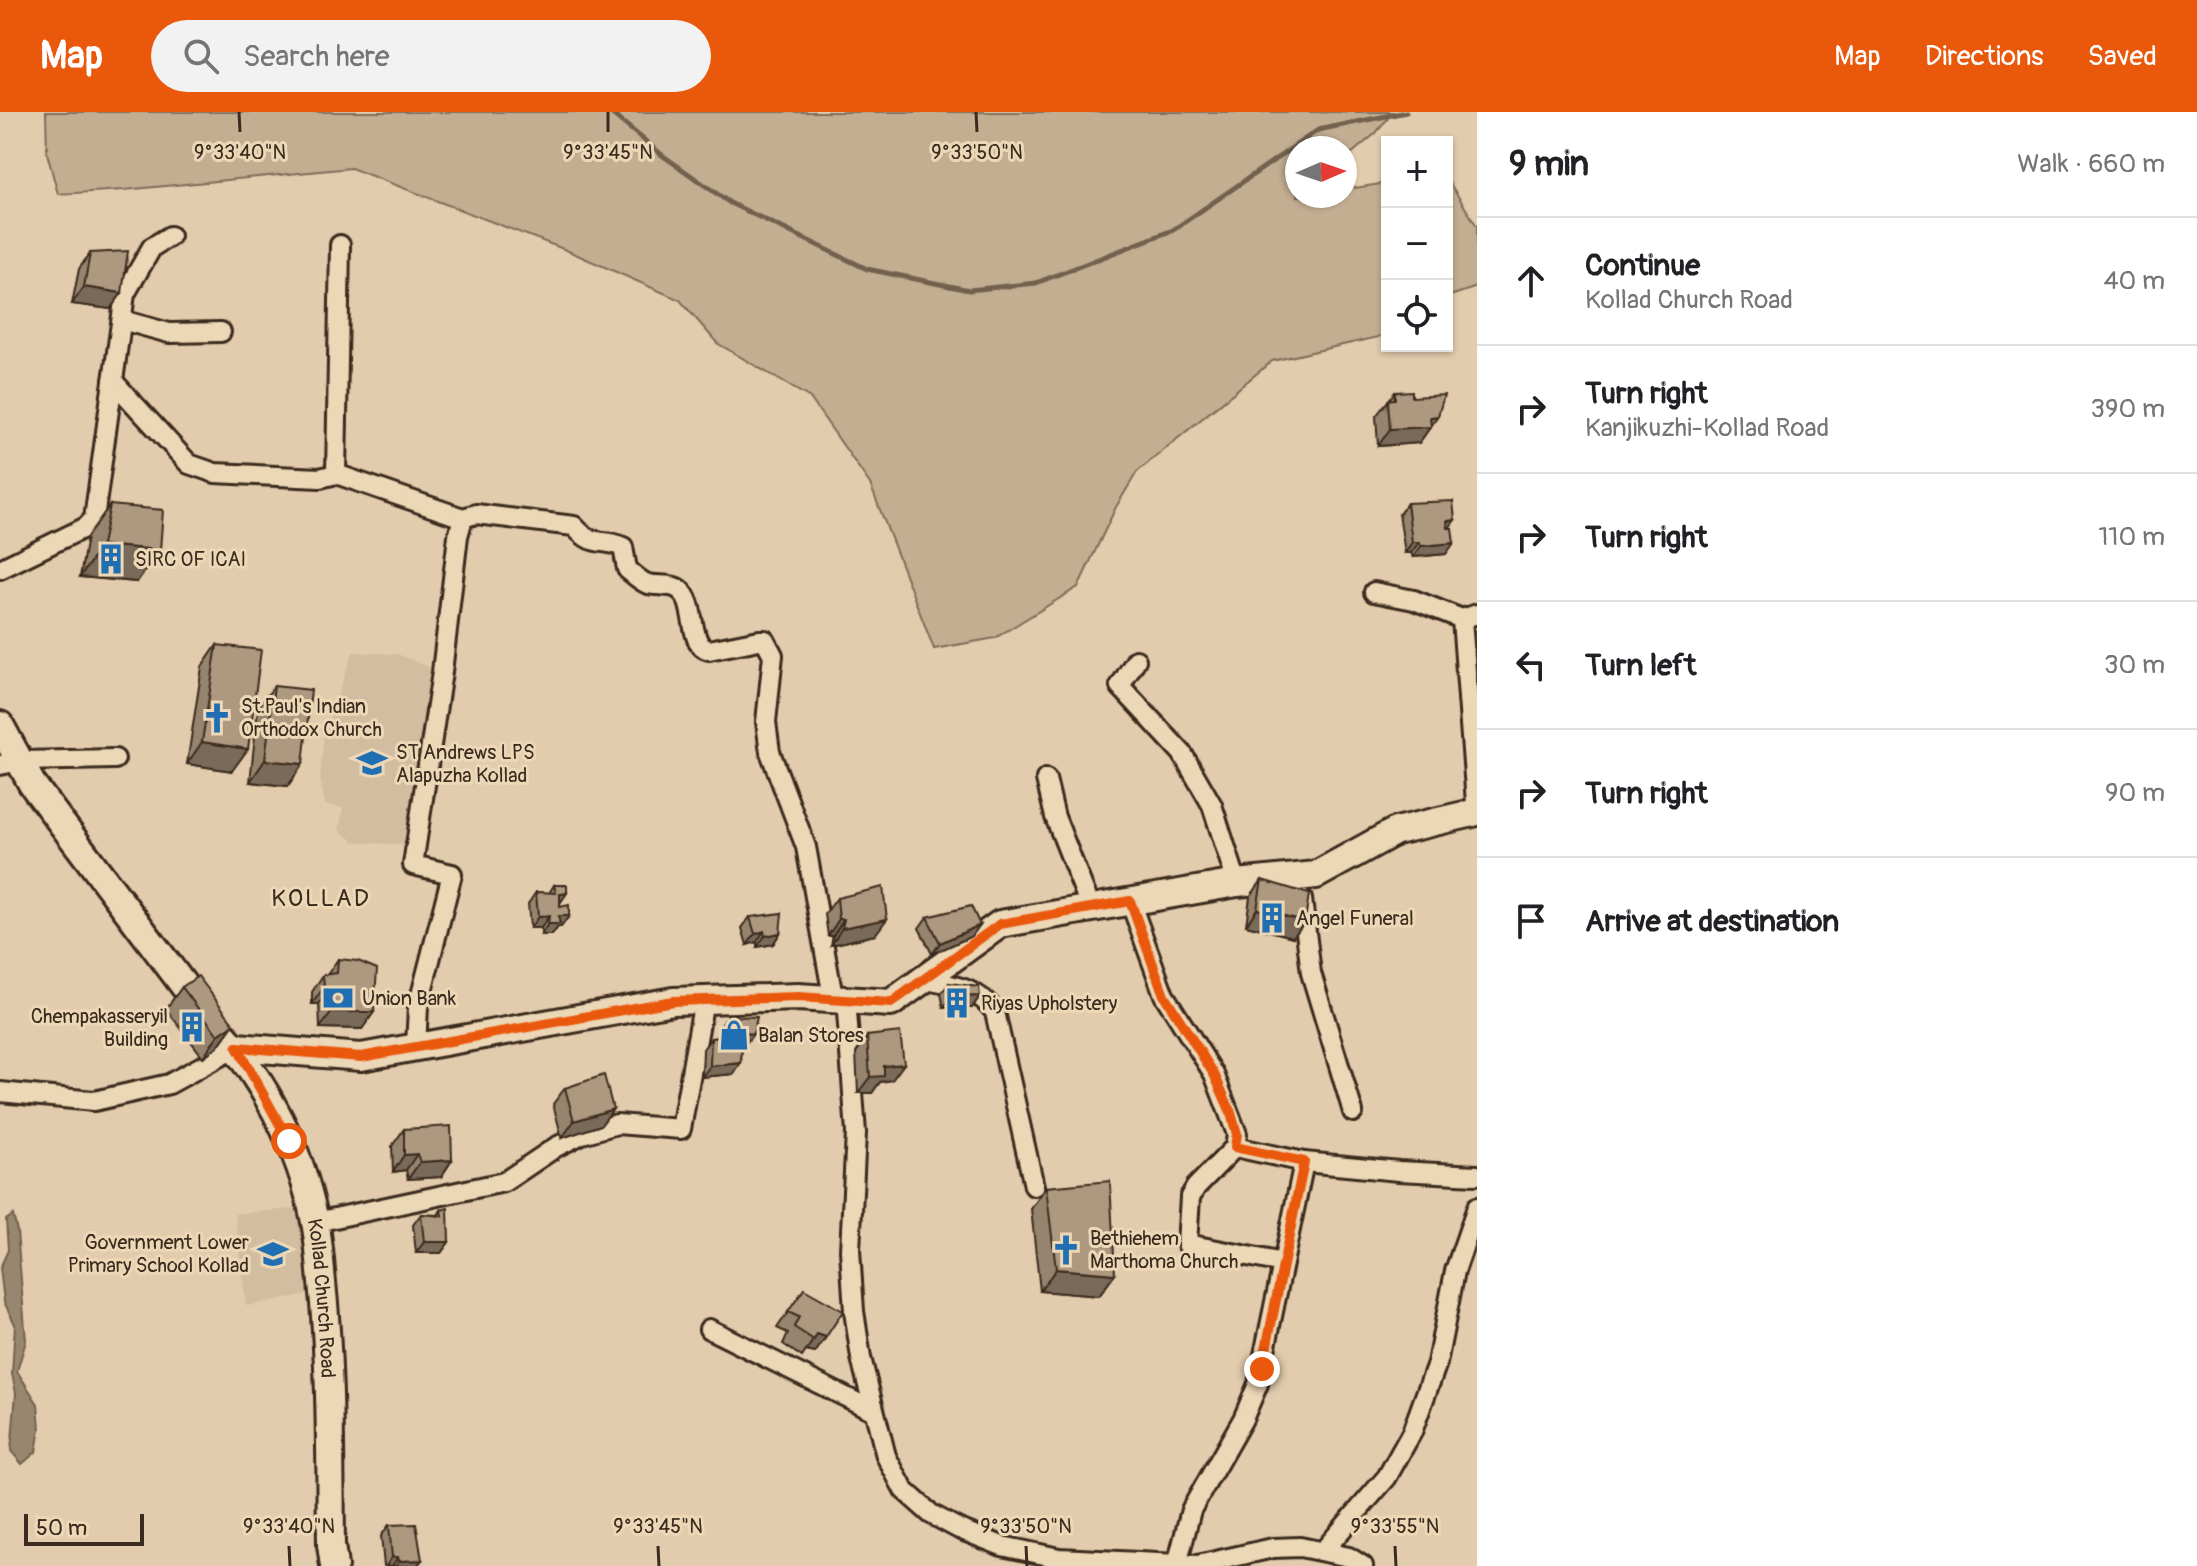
<!DOCTYPE html>
<html lang="en">
<head>
<meta charset="utf-8">
<style>
  :root { --surface:#fff; --page:#f2f2f2; --text:#202124; --muted:#757577; --line:#e0e0e0; --accent:#ea580c }
  body { margin:0; font-family:Pangolin,sans-serif; background:var(--page); color:var(--text) }
  .controls { position:absolute; right:24px; top:24px; display:grid; overflow:hidden; border-radius:0px; box-shadow:0 2px 6px #0004 }
  .controls button { width:72px; height:72px; display:grid; place-items:center; padding:0; border:0; border-bottom:2px solid var(--line); background:var(--surface); color:var(--text); font:40px sans-serif }
  .compass { position:absolute; left:1285px; top:24px; width:72px; height:72px; border-radius:50%; background:var(--surface); box-shadow:0 2px 6px #0004; rotate:88deg }
  .scale { position:absolute; left:24px; bottom:20px; width:120px; box-sizing:border-box; padding-left:8px; border:4px solid #3b2a1e; border-top:0; font-size:22px; line-height:28px; white-space:nowrap; color:#3b2a1e; -webkit-text-stroke:6px #ecd7b6; paint-order:stroke }
  .stop { position:absolute; width:24px; height:24px; margin:-18px; border:6px solid #ea580c; border-radius:50%; background:#fff }
  .stop.end { background:#ea580c; border-color:#fff; box-shadow:0 2px 8px #0008 }
  .list { margin:0; padding:0; list-style:none }
  h2 { display:flex; justify-content:space-between; align-items:center; height:104px; margin:0; padding:0 32px; font-size:34px }
  h2 small { font-size:26px; font-weight:400; color:var(--muted) }
  .list li { display:grid; grid-template-columns:52px 1fr auto; gap:24px; align-items:center; box-sizing:border-box; height:128px; padding:0 32px; border-top:2px solid var(--line) }
  .list b { display:block; font-size:30px; white-space:nowrap }
  .list p { margin:0; font-size:26px; white-space:nowrap; color:var(--muted) }
  .list em { font-size:26px; font-style:normal; color:var(--muted) }
  .icon { flex:none; width:44px; height:44px; fill:none; stroke:currentColor; stroke-width:2; stroke-linecap:round; stroke-linejoin:round }
  .map { position:relative; flex:none; width:1477px; height:1454px; overflow:hidden }
  header { display:flex; align-items:center; gap:48px; box-sizing:border-box; height:112px; padding:0 40px; background:var(--accent); color:#fff }
  header strong { font-size:38px }
  nav { display:flex; gap:44px; margin-inline-start:auto; font-size:28px }
  .search { width:560px; height:72px; background:var(--page); display:flex; align-items:center; gap:20px; box-sizing:border-box; padding:0 28px; border-radius:44px; color:var(--muted); font-size:30px }
  main { display:flex }
  aside { flex:1; background:var(--surface) }
  .map>svg:first-child { display:block }
  .built { fill:#d2bda0 }
  .green { fill:#c3ae92; stroke:#7f6c58; stroke-width:2 }
  .water { fill:#99866e; stroke:#73614e; stroke-width:2 }
  .lines { fill:none; stroke-linecap:round; stroke-linejoin:round }
  .stream { stroke:#73614e; stroke-width:5 }
  .street-casing { stroke:#3b2a1e; stroke-width:24 }
  .secondary-casing { stroke:#3b2a1e; stroke-width:32 }
  .street { stroke:#ecd7b6; stroke-width:18 }
  .secondary { stroke:#ecd7b6; stroke-width:26 }
  .wall { fill:#96846e; stroke:#3b2a1e; stroke-width:2 }
  .shaded-wall { fill:#7a6b5a; stroke:#3b2a1e; stroke-width:2 }
  .building { fill:#ae9980; stroke:#3b2a1e; stroke-width:2 }
  .route { stroke:#ea580c; stroke-width:10 }
  .ticks { fill:none; stroke:#3b2a1e; stroke-width:3 }
  .labels { text-anchor:middle; stroke-width:6; stroke-linejoin:round; paint-order:stroke }
  .poi-label { font-size:20px; fill:#3b2a1e; stroke:#ecd7b6; text-anchor:start }
  .street-label { font-size:20px; fill:#3b2a1e; stroke:#ecd7b6 }
  .quarter-label { font-size:24px; letter-spacing:2px; fill:#3b2a1e; stroke:#ecd7b6 }
  .ticks-label { font-size:20px; text-anchor:middle; fill:#3b2a1e; stroke:#ecd7b6; stroke-width:6; stroke-linejoin:round; paint-order:stroke }
</style>
</head>
<body>
<header>
<strong>Map</strong>
<div class="search"><svg class="icon" aria-label="search" viewBox="0 0 24 24"><circle cx="10" cy="10" r="6"/><path d="M15 15l6 6"/></svg>Search here</div>
<nav><a>Map</a><a>Directions</a><a>Saved</a></nav>
</header>
<main>
<div class="map">
<svg width="1477" height="1454" viewBox="0 0 1477 1454">
  <rect width="100%" height="100%" fill="#e2ccad"/>
  <filter id="ink" filterUnits="userSpaceOnUse"><feTurbulence type="fractalNoise" baseFrequency=".0125" numOctaves="2"/><feDisplacementMap in="SourceGraphic" scale="16" xChannelSelector="R" yChannelSelector="G"/><feConvolveMatrix kernelMatrix="1 2 1 2 8 2 1 2 1" color-interpolation-filters="sRGB"/></filter>
  <g filter="url(#ink)">
    <g class="built">
      <path d="M353 540 397 542 430 556 424 636 410 733 355 730 339 718 343 696 325 693 320 667 324 621Z"/>
      <path d="M302 1096 309 1182 246 1194 235 1102Z"/>
    </g>
    <g class="green">
      <path d="M46 0H1393L1376 21 1345 47V36H1297V84H1345V57L1355 76 1387 71V219L1378 225 1272 249 1137 360 1116 395 1078 475 995 526 934 537 870 372 810 286 717 231 680 188 566 138 351 56 124 78 58 82 47 41Z"/>
      <path d="M1447 67 1477 114V175L1447 185Z"/>
    </g>
    <path class="water" d="M13 1103 17 1119 26 1229 17 1259 38 1292 40 1317 36 1340 22 1352 11 1339 16 1281 12 1262 15 1212 4 1190 0 1156 8 1138 6 1108Z"/>
    <g class="lines">
      <path class="stream" d="M610 0 662 43 730 91 867 157 969 178 1036 171 1173 118 1318 18 1406 0"/>
      <g class="street-casing">
        <g id="street">
          <path d="M122 208 169 221 221 220"/>
          <path d="M113 269 189 352 215 361 320 366 336 362 463 406"/>
          <path d="M336 362 340 133"/>
          <path d="M0 457 86 415 94 407 125 182 152 135 170 124"/>
          <path d="M1374 480 1414 488 1462 507 1477 502"/>
          <path d="M1462 507 1477 704"/>
          <path d="M1136 548 1120 574 1182 641 1212 693 1237 771"/>
          <path d="M0 653 20 649 115 647"/>
          <path d="M1046 667 1055 705 1091 796"/>
          <path d="M1302 787 1311 861 1353 1000"/>
          <path d="M1130 789 1164 883 1214 962 1237 1022 1235 1035 1196 1075 1190 1085 1187 1132 1283 1151"/>
          <path d="M922 867C950 873 978 875 995 900L1034 1074"/>
          <path d="M846 887 856 1021 850 1138 854 1199 861 1246 886 1344 904 1378 931 1402 959 1417 1002 1434 1059 1446 1198 1453 1273 1436 1300 1435 1349 1445 1363 1454"/>
          <path d="M416 935 418 895 452 762 413 753 442 560 458 424 463 406 476 402 574 414C594 437 601 425 623 435L627 457C633 462 641 470 648 472 661 475 675 470 684 482 696 497 689 534 709 538L759 528H765L773 543 766 610 770 640 806 735 833 885"/>
          <path d="M0 980 94 989 169 972 237 935"/>
          <path d="M1235 1035 1304 1050 1399 1059 1477 1063"/>
          <path d="M316 1110 504 1070 556 1035 582 1022 617 1012 681 1017 704 888"/>
          <path d="M709 1217 874 1299"/>
          <path d="M1324 1438 1387 1365 1412 1320 1437 1251 1455 1159 1477 1095"/>
          <path d="M1177 1453 1191 1398 1243 1307 1258 1272 1304 1050"/>
        </g>
      </g>
      <g class="secondary-casing">
        <g id="secondary">
          <path id="s1" d="M0 613 32 672 209 907C261 960 301 1036 315 1110 319 1129 320 1150 322 1170 331 1257 330 1345 331 1433L334 1454"/>
          <path d="M237 935 361 945 673 889 798 885 891 891 1000 812 1237 771 1316 763 1396 719 1477 700"/>
        </g>
      </g>
      <use href="#street" class="street"/>
      <use href="#secondary" class="secondary"/>
    </g>
    <g class="wall">
      <path d="M90 141 122 181 110 197 72 192 79 157Z"/>
      <path d="M1395 280 1412 285 1438 304 1419 331 1378 334 1376 304Z"/>
      <path d="M1407 391 1449 416 1446 442 1413 445 1411 441H1405L1399 402Z"/>
      <path d="M110 393 137 470 80 465 87 425Z"/>
      <path d="M217 533 232 659 187 652 202 555Z"/>
      <path d="M274 574 288 674 250 670 258 596Z"/>
      <path d="M1262 768 1305 809 1293 825 1246 813 1250 785Z"/>
      <path d="M554 773 560 791V795L569 804 561 815H558L552 823H541V816H530L528 792 536 780 549 781Z"/>
      <path d="M837 786 875 823 831 833 833 824H828L825 802Z"/>
      <path d="M750 805 780 821 773 832 757 835V830L747 833 742 816Z"/>
      <path d="M927 805 972 824 932 842 919 816Z"/>
      <path d="M338 847 374 900 362 917 320 916 319 892H312V880L323 863H327Z"/>
      <path d="M949 871 980 884 972 896H944L941 882Z"/>
      <path d="M182 875 234 912 218 934 203 945 166 897Z"/>
      <path d="M728 904 745 933H742L741 951 734 962 702 965 703 937 711 926 721 925 720 915Z"/>
      <path d="M867 924 892 968 880 970 872 981H858L856 941Z"/>
      <path d="M565 976 613 997 601 1013 562 1026 553 992Z"/>
      <path d="M404 1017 452 1048 441 1065 408 1067 406 1058 393 1060 392 1034Z"/>
      <path d="M1046 1075 1115 1162 1099 1184 1040 1179 1031 1097Z"/>
      <path d="M441 1098 449 1130 441 1141H416L413 1113 421 1102 438 1103Z"/>
      <path d="M804 1177 826 1225 815 1241 806 1239 802 1245 783 1232 788 1221 777 1216Z"/>
      <path d="M389 1413 417 1454H384L381 1424Z"/>
    </g>
    <g class="shaded-wall">
      <path d="M84 175 122 181 110 197 72 192Z"/>
      <path d="M1438 304 1419 331 1378 334 1390 317 1430 305Z"/>
      <path d="M1455 408 1447 419V409Z"/>
      <path d="M1412 430H1419L1411 441H1405Z"/>
      <path d="M1454 431 1446 442 1413 445 1421 434Z"/>
      <path d="M102 433 160 438 137 470 80 465Z"/>
      <path d="M202 630 248 637 232 659 187 652Z"/>
      <path d="M265 648 303 652 288 674 250 670Z"/>
      <path d="M567 781 559 793 560 782Z"/>
      <path d="M1257 797 1305 809 1293 825 1246 813Z"/>
      <path d="M549 804 541 816H530L538 805Z"/>
      <path d="M558 804H569L561 815H558L552 823H541L548 812Z"/>
      <path d="M839 807H844L833 824H828Z"/>
      <path d="M887 807 875 823 831 833 842 816Z"/>
      <path d="M980 813 972 824 932 842 940 831Z"/>
      <path d="M764 819 757 830 747 833 755 822Z"/>
      <path d="M780 821 773 832 757 835 765 824Z"/>
      <path d="M324 875 331 876 319 892H312Z"/>
      <path d="M980 884 972 896H944L952 885Z"/>
      <path d="M332 900H374L362 917 320 916Z"/>
      <path d="M234 912 218 934 203 945 218 923Z"/>
      <path d="M729 919 753 922 745 933 721 930Z"/>
      <path d="M741 951 734 962 702 965 710 954Z"/>
      <path d="M904 952 892 968 880 970 872 981H858L870 965 884 954Z"/>
      <path d="M613 997 601 1013 562 1026 574 1009Z"/>
      <path d="M417 1042 406 1058 393 1060 404 1043Z"/>
      <path d="M452 1048 441 1065 408 1067 420 1050Z"/>
      <path d="M424 1130H449L441 1141H416Z"/>
      <path d="M1056 1157 1115 1162 1099 1184 1040 1179Z"/>
      <path d="M817 1222 826 1225 815 1241 806 1239Z"/>
      <path d="M392 1445H398L392 1454H386Z"/>
      <path d="M422 1448 417 1454H396L399 1449Z"/>
    </g>
    <g class="building">
      <path d="M128 139 122 181 84 175 90 141Z"/>
      <path d="M1412 279V285L1444 283 1438 304 1430 305 1431 315 1390 317 1388 288 1395 287V280Z"/>
      <path d="M1453 389 1455 408 1447 409 1448 416H1452L1454 431 1421 434 1419 430H1412L1407 391Z"/>
      <path d="M110 393 163 398 160 438 102 433Z"/>
      <path d="M217 533 261 538 248 637 202 630Z"/>
      <path d="M274 574 311 578 303 652 265 648Z"/>
      <path d="M1262 768 1309 782 1305 809 1257 797Z"/>
      <path d="M554 773H567V781L560 782V795L569 793V804H558L560 812H548L549 804 538 805 536 780 556 781Z"/>
      <path d="M883 775 887 807 842 816 844 807H839L837 786Z"/>
      <path d="M971 794 980 813 940 831 927 805Z"/>
      <path d="M782 801 780 821 765 824 764 819 755 822 750 805Z"/>
      <path d="M338 847 358 849 377 857 374 900H332L331 876 324 875 323 863 337 861Z"/>
      <path d="M198 864 234 912 218 923 182 875Z"/>
      <path d="M949 871 979 875 980 884 952 885Z"/>
      <path d="M728 904 757 905 753 922 729 919Z"/>
      <path d="M900 920 904 952 884 954V964L870 965 867 924Z"/>
      <path d="M742 924 741 951 710 954 711 926Z"/>
      <path d="M604 963 613 997 574 1009 565 976Z"/>
      <path d="M451 1014 452 1048 420 1050 417 1042 404 1043V1017Z"/>
      <path d="M1110 1069 1115 1162 1056 1157 1046 1075Z"/>
      <path d="M448 1096 449 1130H424L421 1102 442 1104 441 1098Z"/>
      <path d="M804 1177 843 1199 826 1225 817 1222 814 1228 794 1215 799 1205 788 1200Z"/>
      <path d="M416 1412 422 1448 399 1449 398 1445H392L389 1413Z"/>
    </g>
  </g>
  <g class="lines" filter="url(#ink)">
    <path class="route" d="M289 1029 237 935 361 945 673 889 798 885 891 891 1000 812 1130 789 1164 883 1214 962 1230 998 1237 1022 1235 1035 1304 1050 1262 1257"/>
  </g>
  <path class="ticks" d="M239 0 240 20M608 0V20M976 0 977 20M289 1434 290 1454M658 1434 659 1454M1026 1434 1027 1454M1395 1434 1396 1454"/>
  <defs>
    <g id="building-bare" transform="scale(2.4)"><path d="M-4-6H4V6H1V3H-1V6H-4ZM-2.5-4.3h1.7v1.8h-1.7ZM.8-4.3h1.7v1.8H.8ZM-2.5-1h1.7V.8h-1.7ZM.8-1h1.7V.8H.8Z" fill="#1f6fb2" stroke="#ecd7b6" stroke-width="2.5" paint-order="stroke"/></g>
    <g id="church-bare" transform="scale(2.4)"><path d="M-1.2-6h2.4v3.5h3.3v2.4h-3.3V6h-2.4V-.1h-3.3v-2.4h3.3Z" fill="#1f6fb2" stroke="#ecd7b6" stroke-width="2.5" paint-order="stroke"/></g>
    <g id="school-bare" transform="scale(2.4)"><path d="M0-5L7-2L0 1L-7-2ZM-4 1L0 2.5L4 1V4Q0 6-4 4Z" fill="#1f6fb2" stroke="#ecd7b6" stroke-width="2.5" paint-order="stroke"/></g>
    <g id="bank-bare" transform="scale(2.4)"><path d="M-6-4H6V4H-6ZM0-2.3a2.3 2.3 0 1 0 0 4.6a2.3 2.3 0 1 0 0-4.6Z" fill="#1f6fb2" stroke="#ecd7b6" stroke-width="2.5" paint-order="stroke"/></g>
    <g id="shop-bare" transform="scale(2.4)"><path d="M-5-2.5h2.3a2.7 3.5 0 0 1 5.4 0H5L5.5 6h-11ZM-1.5-2.5h3a1.5 2.3 0 0 0-3 0Z" fill="#1f6fb2" stroke="#ecd7b6" stroke-width="2.5" paint-order="stroke"/></g>
  </defs>
  <g fill-rule="evenodd">
    <use href="#building-bare" x="111" y="447"/>
    <use href="#church-bare" x="217" y="606"/>
    <use href="#school-bare" x="372" y="651"/>
    <use href="#building-bare" x="1272" y="806"/>
    <use href="#bank-bare" x="338" y="886"/>
    <use href="#building-bare" x="957" y="891"/>
    <use href="#building-bare" x="192" y="915"/>
    <use href="#shop-bare" x="734" y="923"/>
    <use href="#church-bare" x="1066" y="1138"/>
    <use href="#school-bare" x="273" y="1142"/>
  </g>
  <g class="labels">
    <g class="poi-label">
      <text x="135" y="454">SIRC OF ICAI</text>
      <text x="241" y="601">St.Paul's Indian<tspan x="241" dy="23">Orthodox Church</tspan></text>
      <text x="396" y="647">ST Andrews LPS<tspan x="396" dy="23">Alapuzha Kollad</tspan></text>
      <text x="1296" y="813">Angel Funeral</text>
      <text x="362" y="893">Union Bank</text>
      <text x="981" y="898">Riyas Upholstery</text>
      <text x="168" y="911" text-anchor="end">Chempakasseryil<tspan x="168" dy="23">Building</tspan></text>
      <text x="758" y="930">Balan Stores</text>
      <text x="1090" y="1133">Bethiehem<tspan x="1090" dy="23">Marthoma Church</tspan></text>
      <text x="249" y="1137" text-anchor="end">Government Lower<tspan x="249" dy="23">Primary School Kollad</tspan></text>
    </g>
    <g class="street-label">
      <text dy="7" stroke="none"><textPath href="#s1" startOffset="670">Kollad Church Road</textPath></text>
    </g>
    <g class="quarter-label">
      <text x="321" y="794">KOLLAD</text>
    </g>
  </g>
  <g class="ticks-label">
    <text x="240" y="47">9°33'40"N</text>
    <text x="608" y="47">9°33'45"N</text>
    <text x="977" y="47">9°33'50"N</text>
    <text x="289" y="1421">9°33'40"N</text>
    <text x="658" y="1421">9°33'45"N</text>
    <text x="1026" y="1421">9°33'50"N</text>
    <text x="1395" y="1421">9°33'55"N</text>
  </g>
</svg>
<div class="controls">
<button>+</button>
<button>−</button>
<button><svg class="icon" aria-label="locate" viewBox="0 0 24 24"><circle cx="12" cy="12" r="6"/><path d="M12 2v4M12 18v4M2 12h4M18 12h4"/></svg></button>
</div>
<svg class="compass" viewBox="-18 -18 36 36"><path d="M0-13l5 13h-10z" fill="#e53935"/><path d="M0 13l5-13h-10z" fill="#757577"/></svg>
<div class="scale">50 m</div>
<div class="stop" style="left:289px;top:1029px"></div>
<div class="stop end" style="left:1262px;top:1257px"></div>
</div>
<aside>
<h2>9 min<small>Walk · 660 m</small></h2>
<ul class="list">
<li><svg class="icon" aria-label="ahead" viewBox="0 0 24 24"><path d="M12 20V5M6 11l6-6 6 6"/></svg><div><b>Continue</b><p>Kollad Church Road</p></div><em>40 m</em></li>
<li><svg class="icon" aria-label="right" viewBox="0 0 24 24"><path d="M7 20v-9h11M14 6l5 5-5 5"/></svg><div><b>Turn right</b><p>Kanjikuzhi-Kollad Road</p></div><em>390 m</em></li>
<li><svg class="icon" aria-label="right" viewBox="0 0 24 24"><path d="M7 20v-9h11M14 6l5 5-5 5"/></svg><div><b>Turn right</b></div><em>110 m</em></li>
<li><svg class="icon" aria-label="left" viewBox="0 0 24 24"><path d="M17 20v-9H6M10 6l-5 5 5 5"/></svg><div><b>Turn left</b></div><em>30 m</em></li>
<li><svg class="icon" aria-label="right" viewBox="0 0 24 24"><path d="M7 20v-9h11M14 6l5 5-5 5"/></svg><div><b>Turn right</b></div><em>90 m</em></li>
<li><svg class="icon" aria-label="arrive" viewBox="0 0 24 24"><path d="M6 21V4h12l-3 4 3 4H6"/></svg><div><b>Arrive at destination</b></div></li>
</ul>
</aside>
</main>
</body>
</html>
